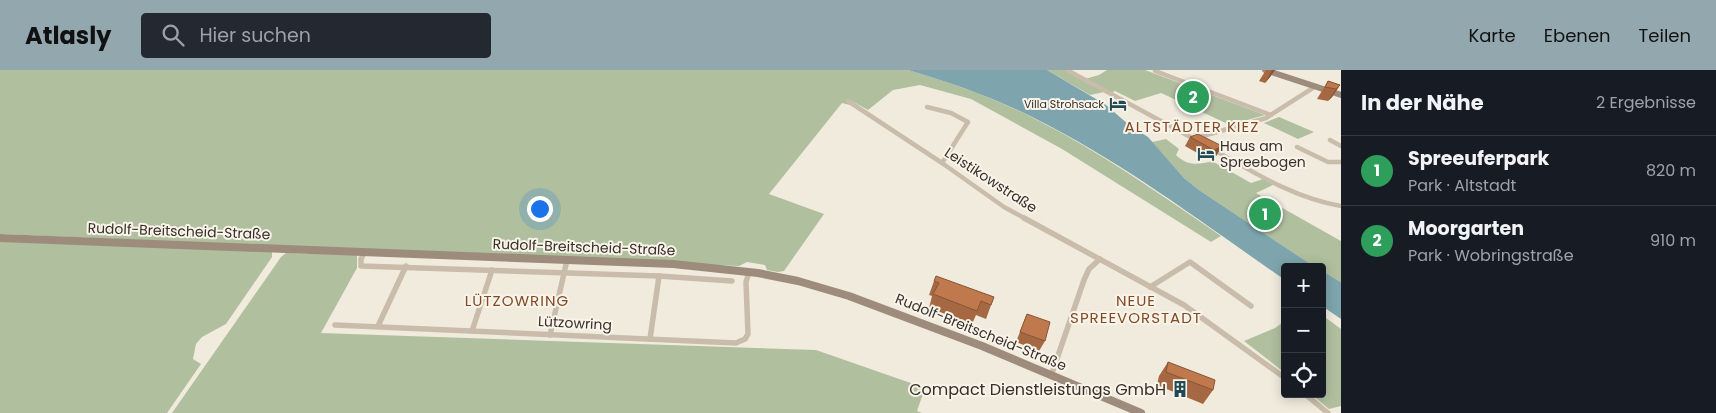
<!DOCTYPE html>
<html lang="de">
<head>
<meta charset="utf-8">
<style>
  :root { --surface:#171b24; --page:#242831; --text:#f1f3f6; --muted:#9ea1a6; --line:#363941; --accent:#93a7ae }
  body { margin:0; font-family:Poppins,sans-serif; background:var(--page); color:var(--text) }
  .controls { position:absolute; right:15px; bottom:15px; display:grid; overflow:hidden; border-radius:5px; box-shadow:0 2px 12px #0003 }
  .controls button { width:45px; height:45px; display:grid; place-items:center; padding:0; border:0; border-bottom:1px solid var(--line); background:var(--surface); color:var(--text); font:25px sans-serif }
  .you { position:absolute; left:539px; top:138px; width:18px; height:18px; margin:-12px; border:4px solid #fff; border-radius:50%; background:#1a73e8; box-shadow:0 0 0 8px #1a73e833 }
  .badge { display:grid; place-items:center; width:32px; height:32px; border-radius:50%; background:var(--accent); color:#fff; font-size:16px; font-weight:700 }
  .pin { position:absolute; translate:-50% -50%; border:2px solid #fff; box-shadow:0 1px 5px #0006 }
  .list { margin:0; padding:0; list-style:none }
  h2 { display:flex; justify-content:space-between; align-items:center; height:65px; margin:0; padding:0 20px; font-size:21px }
  h2 small { font-size:16px; font-weight:400; color:var(--muted) }
  .list li { display:grid; grid-template-columns:32px 1fr auto; gap:15px; align-items:center; box-sizing:border-box; height:70px; padding:0 20px; border-top:1px solid var(--line) }
  .list b { display:block; font-size:19px; white-space:nowrap }
  .list p { margin:0; font-size:16px; white-space:nowrap; color:var(--muted) }
  .list em { font-size:16px; font-style:normal; color:var(--muted) }
  .icon { flex:none; width:28px; height:28px; fill:none; stroke:currentColor; stroke-width:2; stroke-linecap:round; stroke-linejoin:round }
  .map { position:relative; flex:none; width:1341px; height:343px; overflow:hidden }
  header { display:flex; align-items:center; gap:30px; box-sizing:border-box; height:70px; padding:0 25px; background:var(--accent); color:#111 }
  header strong { font-size:24px }
  nav { display:flex; gap:28px; margin-inline-start:auto; font-size:18px }
  .search { width:350px; height:45px; background:var(--page); display:flex; align-items:center; gap:12px; box-sizing:border-box; padding:0 18px; border-radius:5px; color:var(--muted); font-size:19px }
  main { display:flex }
  aside { flex:1; background:var(--surface) }
  .map>svg:first-child { display:block }
  .green { fill:#b0c09e }
  .water { fill:#7ea5ad }
  .lines { fill:none; stroke-linecap:round; stroke-linejoin:round }
  .minor-far1 { stroke:#c9bcaa; stroke-width:4.5 }
  .minor { stroke:#c9bcaa; stroke-width:5.5 }
  .secondary-far1 { stroke:#9d8c7b; stroke-width:6 }
  .secondary { stroke:#9d8c7b; stroke-width:8 }
  .wall { fill:#a56842 }
  .shaded-wall { fill:#865536 }
  .building { fill:#c0794d; stroke:#865536 }
  .labels { text-anchor:middle; stroke-width:4; stroke-linejoin:round; paint-order:stroke }
  .far-poi-label { font-size:11px; fill:#372f29; stroke:#f9f4ea; text-anchor:end }
  .poi-label { font-size:14px; fill:#372f29; stroke:#f9f4ea; text-anchor:start }
  .street-label { font-size:14px; fill:#372f29; stroke:#f9f4ea }
  .neighbourhood-label { font-size:15px; letter-spacing:1px; fill:#824926; stroke:#f9f4ea }
  .near-poi-label { font-size:16px; fill:#372f29; stroke:#f9f4ea; text-anchor:end }
</style>
</head>
<body>
<header>
<strong>Atlasly</strong>
<div class="search"><svg class="icon" aria-label="search" viewBox="0 0 24 24"><circle cx="10" cy="10" r="6"/><path d="M15 15l6 6"/></svg>Hier suchen</div>
<nav><a>Karte</a><a>Ebenen</a><a>Teilen</a></nav>
</header>
<main>
<div class="map">
<svg width="1341" height="343" viewBox="0 0 1341 343">
  <rect width="100%" height="100%" fill="#f1ebde"/>
  <g class="green">
    <path d="M0 0H908C952 13 995 28 1035 49 1101 82 1161 125 1221 166L1211 172 1062 79 971 29 920 15 893 20 868 40 852 31 850 35 842 33 769 124 824 144 784 201 778 202 767 200 765 195 747 192 739 196 0 164Z"/>
    <path d="M1047 0H1065L1104 22 1090 25Z"/>
    <path d="M1107 0H1145L1265 45 1230 55 1161 23 1135 31 1115 21 1110 23 1085 9 1099 5Z"/>
    <path d="M1279 47 1314 62 1298 69 1264 53Z"/>
    <path d="M1166 69 1179 79 1176 85C1187 96 1198 95 1212 91L1251 113 1263 109 1275 114 1256 123 1341 171V212L1322 201V197H1315L1199 120 1184 108 1152 72Z"/>
    <path d="M0 171 272 182V187L226 254 202 267 196 274 193 289 201 294 167 343H0Z"/>
    <path d="M286 183 357 185V198L321 263 816 280 925 318 917 341 922 343H172L281 187Z"/>
    <path d="M1322 245 1341 259V336L1329 339 1311 324H1322Z"/>
    <path d="M1285 251V303L1244 271 1275 258Z"/>
  </g>
  <g class="water">
    <path d="M908 0H1047L1106 35 1129 55 1148 67 1184 108 1199 120 1315 197H1285V210C1204 154 1124 93 1036 49 995 28 952 13 908 0Z"/>
    <path d="M1322 201 1341 212V249L1322 236Z"/>
  </g>
  <g class="lines">
    <g class="minor-far1">
      <path d="M1067 0 1194 69"/>
      <path d="M1155 1 1271 45"/>
      <path d="M848 31 942 93 1004 137 1026 149"/>
      <path d="M927 37 951 43 968 52 942 93"/>
      <path d="M1196 68 1266 48 1316 16"/>
      <path d="M1330 70 1341 76"/>
      <path d="M1297 77 1328 92H1341"/>
      <path d="M1214 80C1255 103 1294 128 1341 136"/>
    </g>
    <g class="minor">
      <path d="M1024 148 1184 235 1285 308"/>
      <path d="M364 183 361 189V196L659 206 732 211"/>
      <path d="M1150 217 1190 192 1251 236"/>
      <path d="M335 255 736 273 745 269 748 264 746 212 749 202"/>
      <path d="M378 256 406 196"/>
      <path d="M472 261 492 200"/>
      <path d="M550 265 567 190"/>
      <path d="M650 269 659 206"/>
      <path d="M1051 306 1084 210 1089 199 1100 189"/>
      <path d="M1305 324 1328 343"/>
    </g>
    <path class="secondary-far1" d="M1265 0 1341 25"/>
    <path class="secondary" d="M0 168 673 194 758 203 798 211 849 226 982 276 1141 343"/>
  </g>
  <g class="wall">
    <path d="M1266 0H1275L1270 7 1265 13 1259 11Z"/>
    <path d="M1328 11 1340 15 1332 27 1328 31 1317 29Z"/>
    <path d="M1190 67 1222 76 1216 86 1208 89 1185 76Z"/>
    <path d="M934 211 994 227 986 249 976 245 972 254 929 238 932 226 929 225Z"/>
    <path d="M1027 244 1045 271 1039 281 1016 272Z"/>
    <path d="M1168 292 1213 320 1203 334 1157 315 1159 306Z"/>
  </g>
  <g class="shaded-wall">
    <path d="M1272 0H1275L1270 7 1265 13Z"/>
    <path d="M1340 15 1332 27 1328 31 1336 19Z"/>
    <path d="M1222 76 1216 86 1208 89 1214 80Z"/>
  </g>
  <g class="building">
    <path d="M1328 11 1340 15 1336 19 1325 17Z"/>
    <path d="M1198 64 1222 76 1214 80 1190 67Z"/>
    <path d="M936 206 994 227 991 235 981 231 977 241 933 224 939 213 934 211Z"/>
    <path d="M1027 244 1050 252 1045 271 1020 262Z"/>
    <path d="M1168 292 1215 310 1213 320 1166 302Z"/>
  </g>
  <defs>
    <g id="hotel-bare" transform="scale(1.35)"><path d="M-6-4.5h1.5V1H6V5H4.5V3h-9V5H-6ZM-4 0a1.8 1.8 0 1 1 3.6 0ZM.5 0V-2.5h3Q6-2.5 6 0Z" fill="#204b56" stroke="#f9f4ea" stroke-width="2.5" paint-order="stroke"/></g>
    <g id="building-bare" transform="scale(1.35)"><path d="M-4-6H4V6H1V3H-1V6H-4ZM-2.5-4.3h1.7v1.8h-1.7ZM.8-4.3h1.7v1.8H.8ZM-2.5-1h1.7V.8h-1.7ZM.8-1h1.7V.8H.8Z" fill="#204b56" stroke="#f9f4ea" stroke-width="2.5" paint-order="stroke"/></g>
  </defs>
  <g fill-rule="evenodd">
    <use href="#hotel-bare" x="1118" y="34"/>
    <use href="#hotel-bare" x="1206" y="84"/>
    <use href="#building-bare" x="1180" y="319"/>
  </g>
  <g class="labels">
    <g class="far-poi-label">
      <text x="1104" y="38">Villa Strohsack</text>
    </g>
    <g class="poi-label">
      <text x="1220" y="81">Haus am<tspan x="1220" dy="16">Spreebogen</tspan></text>
    </g>
    <g class="street-label">
      <text transform="translate(991 110) rotate(33)" y="5">Leistikowstraße</text>
      <text transform="translate(179 161) rotate(2)" y="5">Rudolf-Breitscheid-Straße</text>
      <text transform="translate(584 177) rotate(2)" y="5">Rudolf-Breitscheid-Straße</text>
      <text transform="translate(575 253) rotate(3)" y="5">Lützowring</text>
      <text transform="translate(981 262) rotate(22)" y="5">Rudolf-Breitscheid-Straße</text>
    </g>
    <g class="neighbourhood-label">
      <text x="1192" y="62">ALTSTÄDTER KIEZ</text>
      <text x="517" y="236">LÜTZOWRING</text>
      <text x="1136" y="236">NEUE<tspan x="1136" dy="17">SPREEVORSTADT</tspan></text>
    </g>
    <g class="near-poi-label">
      <text x="1166" y="325">Compact Dienstleistungs GmbH</text>
    </g>
  </g>
</svg>
<div class="controls">
<button>+</button>
<button>−</button>
<button><svg class="icon" aria-label="locate" viewBox="0 0 24 24"><circle cx="12" cy="12" r="6"/><path d="M12 2v4M12 18v4M2 12h4M18 12h4"/></svg></button>
</div>
<div class="you"></div>
<div class="pin badge" style="left:1265px;top:144px;background:#2e9e5b">1</div>
<div class="pin badge" style="left:1193px;top:27px;background:#2e9e5b">2</div>
</div>
<aside>
<h2>In der Nähe<small>2 Ergebnisse</small></h2>
<ul class="list">
<li><span class="badge" style="background:#2e9e5b">1</span><div><b>Spreeuferpark</b><p>Park · Altstadt</p></div><em>820 m</em></li>
<li><span class="badge" style="background:#2e9e5b">2</span><div><b>Moorgarten</b><p>Park · Wobringstraße</p></div><em>910 m</em></li>
</ul>
</aside>
</main>
</body>
</html>
